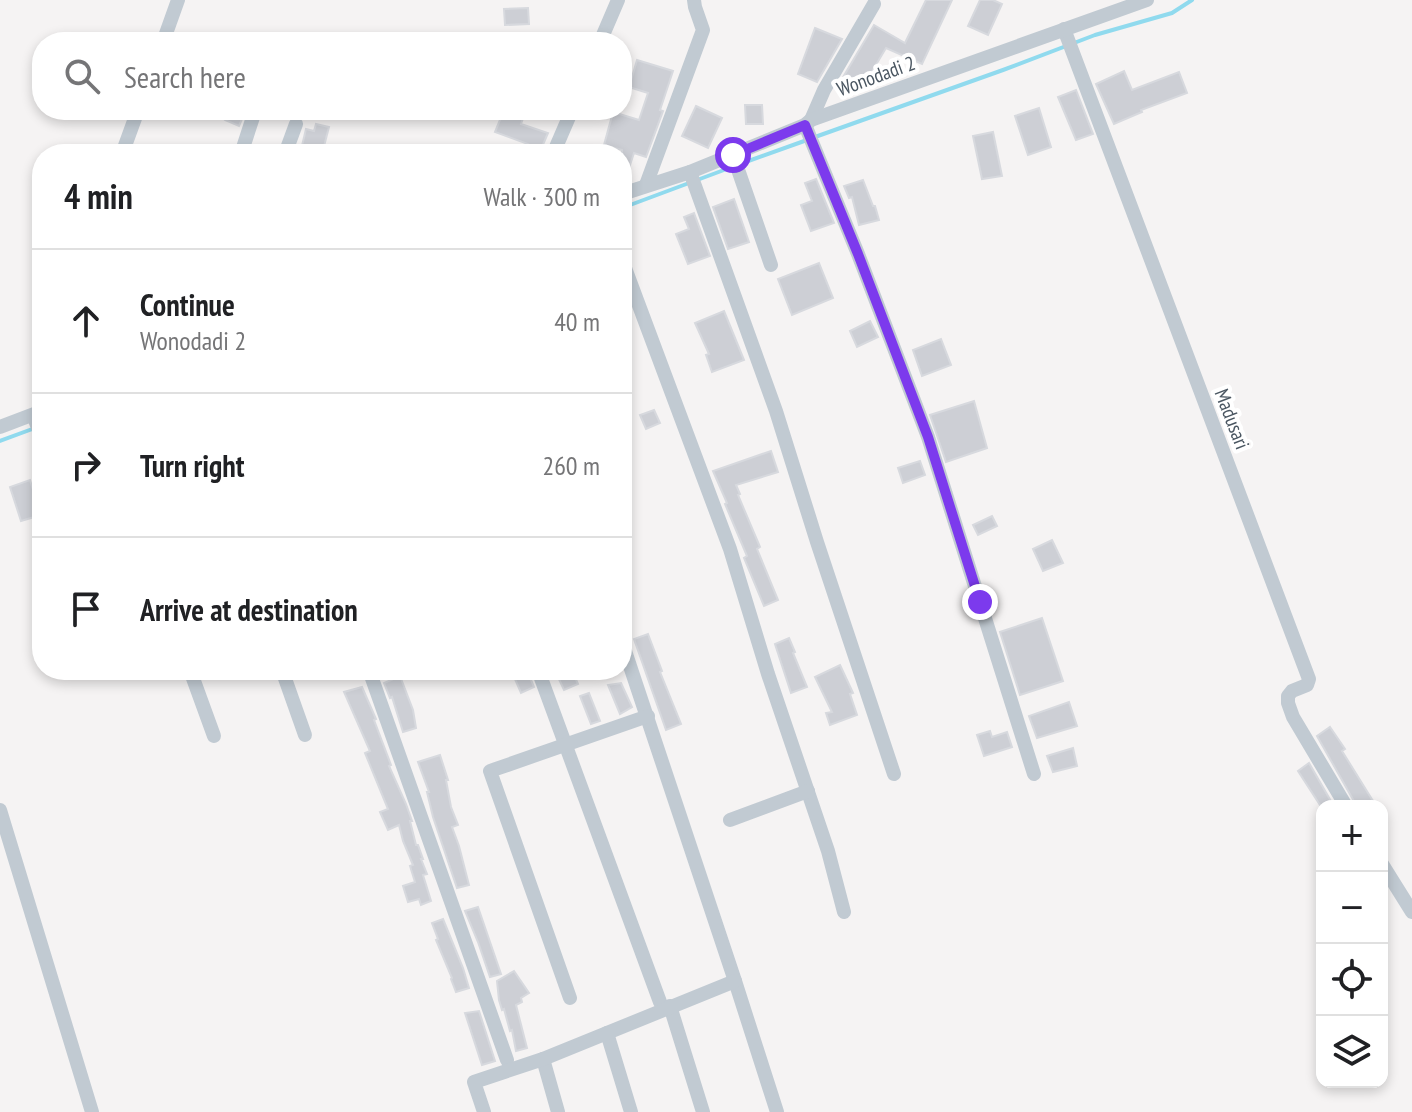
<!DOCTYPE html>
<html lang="en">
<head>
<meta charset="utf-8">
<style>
  :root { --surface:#fff; --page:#f6f6f6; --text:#202124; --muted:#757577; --line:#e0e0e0 }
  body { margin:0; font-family:"PT Sans Narrow",sans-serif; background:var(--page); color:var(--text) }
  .controls { position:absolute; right:24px; bottom:24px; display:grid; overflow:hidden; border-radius:16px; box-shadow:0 4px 12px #0003 }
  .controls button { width:72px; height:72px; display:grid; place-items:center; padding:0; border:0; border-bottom:2px solid var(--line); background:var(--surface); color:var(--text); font:40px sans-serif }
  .stop { position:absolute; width:24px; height:24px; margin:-18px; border:6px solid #7c3aed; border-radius:50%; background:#fff }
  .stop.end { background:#7c3aed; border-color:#fff; box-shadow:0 2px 8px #0008 }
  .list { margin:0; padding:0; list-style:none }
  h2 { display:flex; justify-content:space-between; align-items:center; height:104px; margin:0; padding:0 32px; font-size:34px }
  h2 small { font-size:26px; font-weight:400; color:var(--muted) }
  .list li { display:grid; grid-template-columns:52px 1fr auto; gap:24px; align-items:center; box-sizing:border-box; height:144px; padding:0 32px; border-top:2px solid var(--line) }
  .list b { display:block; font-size:30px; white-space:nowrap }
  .list p { margin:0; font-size:26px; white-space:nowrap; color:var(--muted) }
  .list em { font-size:26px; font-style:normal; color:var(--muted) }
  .icon { flex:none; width:44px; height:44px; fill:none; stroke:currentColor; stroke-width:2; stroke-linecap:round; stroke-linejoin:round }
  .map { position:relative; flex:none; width:1412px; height:1112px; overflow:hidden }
  .search { position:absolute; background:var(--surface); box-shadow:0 4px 12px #0003; left:32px; top:32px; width:600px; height:88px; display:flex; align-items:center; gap:20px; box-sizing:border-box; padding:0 28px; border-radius:32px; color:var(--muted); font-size:30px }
  .panel { position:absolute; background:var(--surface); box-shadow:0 4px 12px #0003; left:32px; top:144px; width:600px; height:536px; border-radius:32px }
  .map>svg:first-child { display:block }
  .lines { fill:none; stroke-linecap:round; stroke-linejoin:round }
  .stream { stroke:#90daee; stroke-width:4 }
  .building { fill:#cdcfd5; stroke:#d7d9de; stroke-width:2 }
  .minor { stroke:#c1cad2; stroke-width:14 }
  .route { stroke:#7c3aed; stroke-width:10 }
  .labels { text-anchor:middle; stroke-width:8; stroke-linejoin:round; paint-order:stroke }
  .street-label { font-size:20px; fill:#4a5661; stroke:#fff }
</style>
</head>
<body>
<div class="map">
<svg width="1412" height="1112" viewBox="0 0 1412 1112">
  <rect width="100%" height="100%" fill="#f5f3f3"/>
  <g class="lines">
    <g class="stream">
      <path d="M815 137 1003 70 1095 35 1172 13 1192 0"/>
      <path d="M740 164 807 140"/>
      <path d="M622 208 732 167"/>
      <path d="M0 441 35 428"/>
    </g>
  </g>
  <g class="building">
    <path d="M926 0H952L922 64 886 48 861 90 842 79 874 25 905 43Z"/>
    <path d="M980 0H993L1002 4 988 35 968 26Z"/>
    <path d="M528 8 529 24 505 25 504 9Z"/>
    <path d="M815 28 842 39 817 82 798 74Z"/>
    <path d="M637 60 673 71 660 110 663 111 646 157 634 153 624 183H622V150L604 145 613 112 639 120 648 93 629 87Z"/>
    <path d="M1124 71 1132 90 1179 72 1187 93 1141 110 1142 112 1114 124 1096 84Z"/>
    <path d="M1076 90 1093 134 1076 140 1058 97Z"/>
    <path d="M745 105H762L763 124H746Z"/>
    <path d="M696 106 722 118 708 148 682 136Z"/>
    <path d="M1039 108 1051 147 1028 155 1015 116Z"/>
    <path d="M229 110H246L239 126 225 120Z"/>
    <path d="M504 110H526L521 124 548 133 539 154H524L528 144 495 132Z"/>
    <path d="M316 124 329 127 322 154H300L306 129 314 131Z"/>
    <path d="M993 132 1002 176 982 179 973 136Z"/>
    <path d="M816 179 834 223 811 231 801 205 812 201 805 183Z"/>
    <path d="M863 180 873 206H875L879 220 859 225 852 197 849 198 844 186Z"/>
    <path d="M734 199 749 242 728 249 713 207Z"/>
    <path d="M694 213 710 256 688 264 676 234 689 229 684 217Z"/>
    <path d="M819 263 833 298 792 315 778 279Z"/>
    <path d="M724 311 744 360 712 372 706 355 709 354 695 323Z"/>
    <path d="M870 321 878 337 857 347 850 331Z"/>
    <path d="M941 339 951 365 922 376 913 350Z"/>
    <path d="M974 401 987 448 946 462 930 415Z"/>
    <path d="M654 410 660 423 646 429 640 415Z"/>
    <path d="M771 451 778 472 736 485 740 494 738 495 760 547 757 549 778 600 764 606 744 558 747 556 725 504 727 503 713 471Z"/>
    <path d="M920 461 925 475 903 483 898 468Z"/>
    <path d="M30 480 41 515 21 521 10 487Z"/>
    <path d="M992 516 997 526 978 535 973 525Z"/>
    <path d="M1052 540 1063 563 1043 571 1033 549Z"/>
    <path d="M1042 618 1063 681 1020 695 1000 632Z"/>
    <path d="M648 634 662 671 660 672 681 724 666 730 634 639Z"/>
    <path d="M789 638 795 652 793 653 807 687 791 693 775 644Z"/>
    <path d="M840 665 853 693 850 694 857 715 830 725 826 713 832 712 815 677Z"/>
    <path d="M511 670H527L534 687 521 693Z"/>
    <path d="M558 670H572L578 684 564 690 558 677 561 676Z"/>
    <path d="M400 676 413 710 416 728 403 732 392 697 390 698 384 683Z"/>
    <path d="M621 683 632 707 620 714 608 685Z"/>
    <path d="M362 687 376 719 374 720 391 765 389 766 406 804 412 821H410L416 845H418L423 859H421L427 874 423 875 431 901 421 905 419 899 408 902 403 886 415 882 410 866 413 865 403 841 399 825 388 830 380 812 388 809 365 753 370 751 344 692Z"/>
    <path d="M589 693 600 721 591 724 580 696Z"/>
    <path d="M1069 702 1077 726 1037 738 1029 716Z"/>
    <path d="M1330 727 1345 749 1342 751 1373 801 1366 806H1357L1355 803 1317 736Z"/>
    <path d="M990 731 992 737 1007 732 1012 747 984 756 977 735Z"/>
    <path d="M1073 748 1077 766 1053 772 1047 756Z"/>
    <path d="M440 755 448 780H446L451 807 458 825 452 827 459 846 469 885 457 888 433 817 427 792H429L418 762Z"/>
    <path d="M1309 763 1332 803 1327 806H1322V808L1298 771Z"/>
    <path d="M478 907 501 974 490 977 478 942 465 911Z"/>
    <path d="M443 919 463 968 469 988 456 992 451 979 452 978 436 940 438 939 432 923Z"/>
    <path d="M514 971 529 993 521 998 522 1002 516 1005 527 1048 516 1051 512 1030 510 1031 504 1009 502 1010 499 1000 497 981Z"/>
    <path d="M479 1011 495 1061 482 1065 465 1013Z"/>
  </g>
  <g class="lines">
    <g class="minor">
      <path d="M1064 29 1309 679 1307 685 1292 691 1288 696V703L1293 717 1346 806"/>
      <path d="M163 42 178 0"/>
      <path d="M600 42 618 0"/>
      <path d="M811 120 824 90 874 4"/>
      <path d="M805 125 858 254 928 437 1034 774"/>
      <path d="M122 154 138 110"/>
      <path d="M241 154 253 117"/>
      <path d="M285 154 296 124"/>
      <path d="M553 154 572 110"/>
      <path d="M733 155 771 265"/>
      <path d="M690 172 776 411 817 542 894 774"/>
      <path d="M646 185 703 30 695 7 694 0"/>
      <path d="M622 194 690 172 805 125 811 120 1147 0"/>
      <path d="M622 260 730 549 768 674 828 851 844 912"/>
      <path d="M33 415 42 438"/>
      <path d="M0 427 42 411"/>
      <path d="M622 642 735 981 777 1112"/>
      <path d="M190 670 214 736"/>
      <path d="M282 670 305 735"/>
      <path d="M369 670 507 1060"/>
      <path d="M538 670 660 1002"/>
      <path d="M0 810 92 1112"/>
      <path d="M730 820 808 791"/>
      <path d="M1382 864 1412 912"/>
      <path d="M570 998 490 771 648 716"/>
      <path d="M670 1006 703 1112"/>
      <path d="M607 1033 631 1112"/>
      <path d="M543 1059 558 1112"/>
      <path d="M484 1112 474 1082 543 1059 735 981"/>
    </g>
  </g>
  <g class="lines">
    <path class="route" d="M733 155 805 125 858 254 928 437 980 602"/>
  </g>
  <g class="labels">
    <g class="street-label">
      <text transform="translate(876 76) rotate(-20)" y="7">Wonodadi 2</text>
      <text transform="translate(1232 419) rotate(69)" y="7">Madusari</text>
    </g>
  </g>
</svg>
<div class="controls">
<button>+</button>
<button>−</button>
<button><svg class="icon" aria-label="locate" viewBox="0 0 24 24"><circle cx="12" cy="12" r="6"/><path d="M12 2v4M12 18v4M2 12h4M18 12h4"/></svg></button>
<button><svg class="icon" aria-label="layers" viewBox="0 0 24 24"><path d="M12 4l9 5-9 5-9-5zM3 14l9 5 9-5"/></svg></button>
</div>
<div class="stop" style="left:733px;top:155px"></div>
<div class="stop end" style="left:980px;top:602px"></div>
<div class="search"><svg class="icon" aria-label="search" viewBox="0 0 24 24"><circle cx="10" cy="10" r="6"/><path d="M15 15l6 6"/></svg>Search here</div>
<section class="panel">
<h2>4 min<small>Walk · 300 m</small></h2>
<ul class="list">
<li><svg class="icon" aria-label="ahead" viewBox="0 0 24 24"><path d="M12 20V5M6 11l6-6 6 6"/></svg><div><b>Continue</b><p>Wonodadi 2</p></div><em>40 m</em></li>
<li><svg class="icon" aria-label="right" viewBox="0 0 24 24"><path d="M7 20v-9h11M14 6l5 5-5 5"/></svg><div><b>Turn right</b></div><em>260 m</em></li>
<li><svg class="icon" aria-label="arrive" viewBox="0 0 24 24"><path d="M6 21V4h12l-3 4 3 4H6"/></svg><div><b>Arrive at destination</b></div></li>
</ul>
</section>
</div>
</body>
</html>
